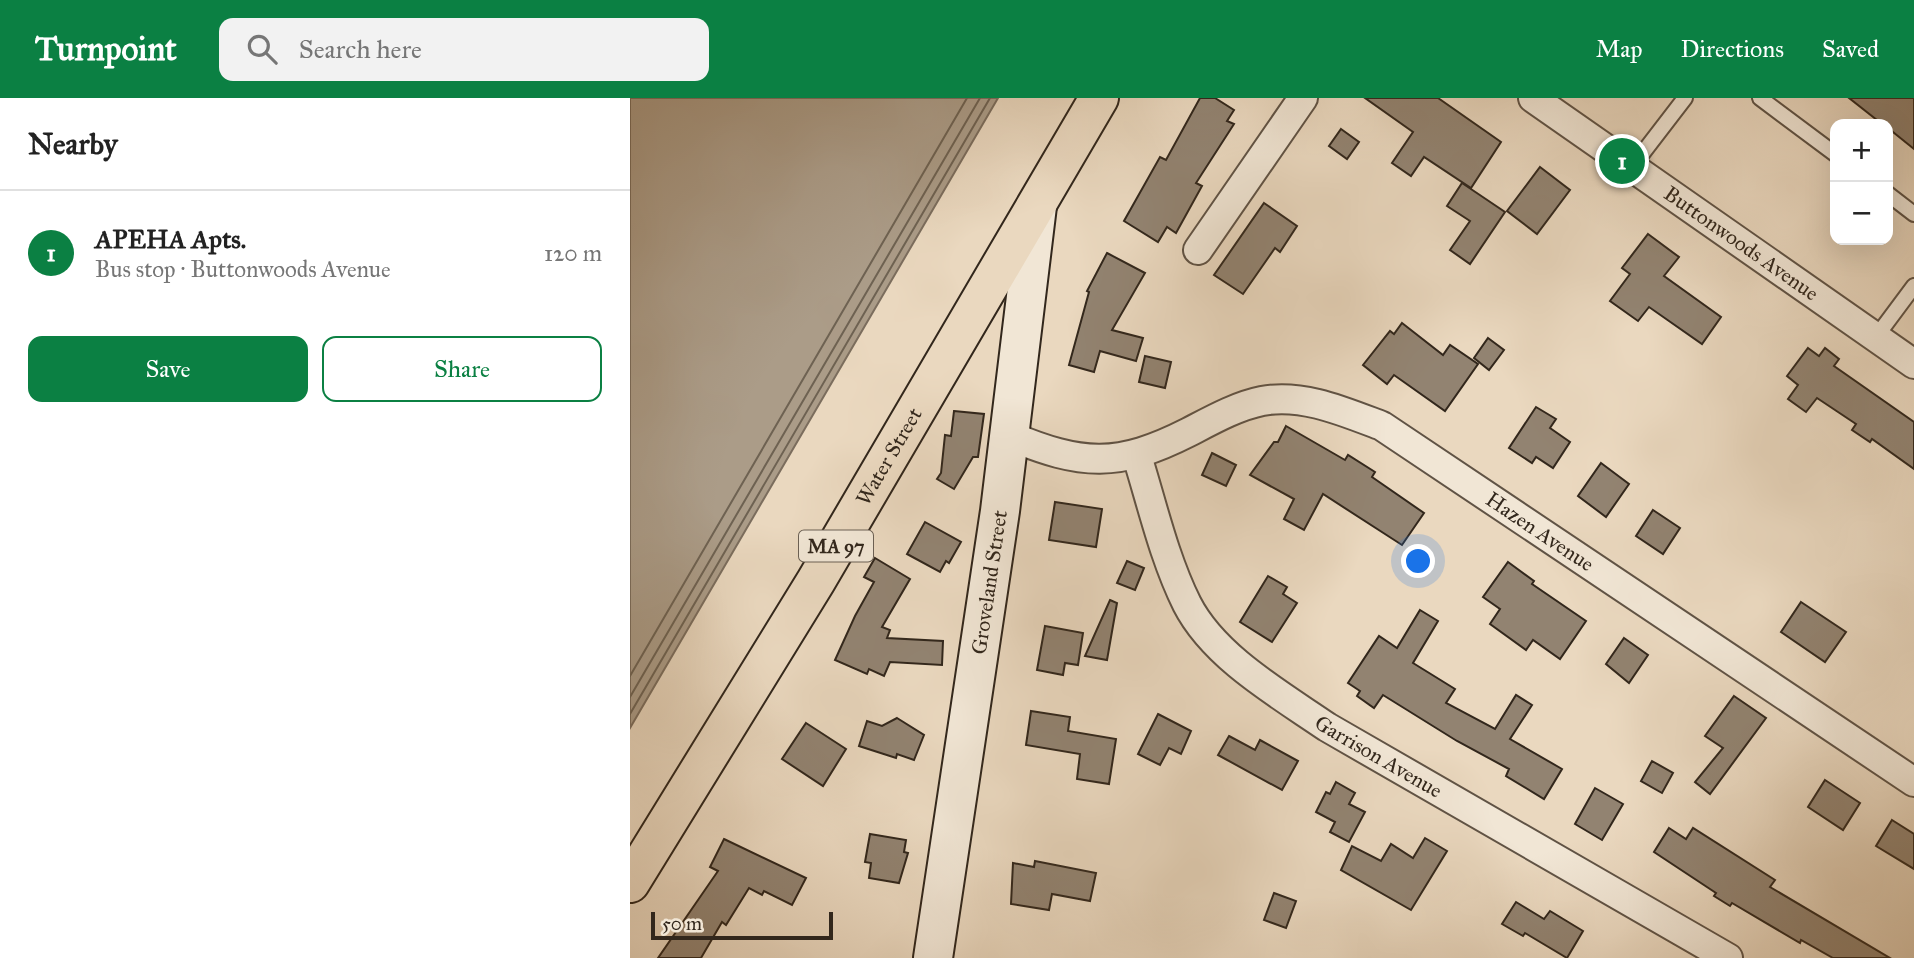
<!DOCTYPE html>
<html lang="en">
<head>
<meta charset="utf-8">
<style>
  :root { --surface:#fff; --page:#f2f2f2; --text:#222; --muted:#767676; --line:#e0e0e0; --accent:#0b8043 }
  body { margin:0; font-family:"IM FELL Great Primer",serif; background:var(--page); color:var(--text) }
  .controls { position:absolute; right:21px; top:21px; display:grid; overflow:hidden; border-radius:14px; box-shadow:0 7px 28px #0002 }
  .controls button { width:63px; height:63px; display:grid; place-items:center; padding:0; border:0; border-bottom:2px solid var(--line); background:var(--surface); color:var(--text); font:35px sans-serif }
  .scale { position:absolute; left:21px; bottom:18px; width:182px; box-sizing:border-box; padding-left:7px; border:4px solid #32271c; border-top:0; font-size:19px; line-height:24px; white-space:nowrap; color:#32271c; -webkit-text-stroke:5px #f1e6d5; paint-order:stroke }
  .you { position:absolute; left:789px; top:464px; width:24px; height:24px; margin:-18px; border:5px solid #fff; border-radius:50%; background:#1a73e8; box-shadow:0 0 0 10px #1a73e833 }
  .badge { display:grid; place-items:center; width:46px; height:46px; border-radius:50%; background:var(--accent); color:#fff; font-size:23px; font-weight:700 }
  .pin { position:absolute; translate:-50% -50%; border:4px solid #fff; box-shadow:0 2px 7px #0006 }
  .list { margin:0; padding:0; list-style:none }
  h2 { display:flex; justify-content:space-between; align-items:center; height:91px; margin:0; padding:0 28px; font-size:30px }
  h2 small { font-size:23px; font-weight:400; color:var(--muted) }
  .list li { display:grid; grid-template-columns:46px 1fr auto; gap:21px; align-items:center; box-sizing:border-box; height:126px; padding:0 28px; border-top:2px solid var(--line) }
  .list b { display:block; font-size:26px; white-space:nowrap }
  .list p { margin:0; font-size:23px; white-space:nowrap; color:var(--muted) }
  .list em { font-size:23px; font-style:normal; color:var(--muted) }
  .actions { display:flex; gap:14px; padding:21px 28px }
  .actions a { flex:1; padding:16px 0; border:2px solid var(--accent); border-radius:14px; text-align:center; font-size:24px; color:var(--accent) }
  .actions .main { background:var(--accent); color:#fff }
  .icon { flex:none; width:38px; height:38px; fill:none; stroke:currentColor; stroke-width:2; stroke-linecap:round; stroke-linejoin:round }
  .map { position:relative; flex:none; width:1284px; height:860px; overflow:hidden }
  header { display:flex; align-items:center; gap:42px; box-sizing:border-box; height:98px; padding:0 35px; background:var(--accent); color:#fff }
  header strong { font-size:33px }
  nav { display:flex; gap:38px; margin-inline-start:auto; font-size:24px }
  .search { width:490px; height:63px; background:var(--page); display:flex; align-items:center; gap:18px; box-sizing:border-box; padding:0 24px; border-radius:14px; color:var(--muted); font-size:26px }
  main { display:flex }
  aside { flex:1; background:var(--surface) }
  .map>svg:first-child { display:block }
  .water { fill:#ab9c88; stroke:#7b6d5d; stroke-width:2 }
  .lines { fill:none; stroke-linecap:round; stroke-linejoin:round }
  .shore { stroke:#6e6252; stroke-width:2 }
  .building { fill:#928371; stroke:#32271c; stroke-width:2 }
  .service-casing { stroke:#605345; stroke-width:18 }
  .minor-casing { stroke:#605345; stroke-width:32 }
  .secondary-casing { stroke:#32271c; stroke-width:42 }
  .primary-casing { stroke:#32271c; stroke-width:42 }
  .service { stroke:#f1e6d5; stroke-width:14 }
  .minor { stroke:#f1e6d5; stroke-width:28 }
  .secondary { stroke:#f1e6d5; stroke-width:38 }
  .primary { stroke:#ead8bf; stroke-width:38 }
  .labels { text-anchor:middle; stroke-width:5; stroke-linejoin:round; paint-order:stroke }
  .shield { fill:#f1e6d5; stroke:#6b6054; stroke-width:2 }
  .shield-label { font-size:19px; font-weight:bold; fill:#32271c }
  .street-label { font-size:21px; fill:#32271c; stroke:#f1e6d5 }
</style>
</head>
<body>
<header>
<strong>Turnpoint</strong>
<div class="search"><svg class="icon" aria-label="search" viewBox="0 0 24 24"><circle cx="10" cy="10" r="6"/><path d="M15 15l6 6"/></svg>Search here</div>
<nav><a>Map</a><a>Directions</a><a>Saved</a></nav>
</header>
<main>
<aside>
<h2>Nearby<small></small></h2>
<ul class="list">
<li><span class="badge">1</span><div><b>APEHA Apts.</b><p>Bus stop · Buttonwoods Avenue</p></div><em>120 m</em></li>
</ul>
<div class="actions"><a class="main">Save</a><a>Share</a></div>
</aside>
<div class="map">
<svg width="1284" height="860" viewBox="0 0 1284 860">
  <rect width="100%" height="100%" fill="#ead8bf"/>
  <filter id="stains"><feTurbulence type="fractalNoise" baseFrequency=".00286" numOctaves="4"/><feColorMatrix values="0 0 0 0 .2 0 0 0 0 .09 0 0 0 0 .02 0 0 0 .5 -.17"/></filter>
  <radialGradient id="worn" r=".72"><stop offset=".6" stop-color="#630" stop-opacity="0"/><stop offset="1" stop-color="#630" stop-opacity=".3"/></radialGradient>
  <path class="water" d="M0 0H368L0 630Z"/>
  <g class="lines">
    <g class="shore">
      <path d="M0 578 337 0"/>
      <path d="M0 599 350 0"/>
      <path d="M0 616 360 0"/>
    </g>
  </g>
  <g class="building">
    <path d="M570 0H585L604 12 597 23 604 26 566 85 572 88 546 135 537 129 528 144 494 123 530 59 536 62Z"/>
    <path d="M735 0H808L871 44 841 90 794 59 781 78 762 65 783 34Z"/>
    <path d="M1219 0H1284V51L1258 30V26H1252Z"/>
    <path d="M711 31 729 44 717 61 699 48Z"/>
    <path d="M910 69 940 92 907 136 877 113Z"/>
    <path d="M832 85 875 114 840 166 820 152 840 123 817 108Z"/>
    <path d="M634 105 667 128 650 154 645 150 613 196 584 177Z"/>
    <path d="M1018 136 1049 159 1034 178 1091 219 1072 246 1019 209 1008 223 980 203 1000 176 992 170Z"/>
    <path d="M477 155 515 175 482 232 513 240 506 263 470 253 464 274 439 267 459 194 457 193Z"/>
    <path d="M772 225 813 257 820 247 848 266 815 313 764 277 757 286 733 267 760 233 764 236Z"/>
    <path d="M858 240 874 252 859 272 844 260Z"/>
    <path d="M1178 250 1189 258 1195 250 1209 261 1204 268 1284 324V371L1242 341 1240 344 1222 332 1226 326 1187 300 1176 314 1158 301 1168 287 1157 278Z"/>
    <path d="M515 258 541 264 535 290 509 284Z"/>
    <path d="M906 309 926 321 920 330 940 344 923 370 906 359 902 365 879 350Z"/>
    <path d="M324 313 354 316 348 359H343L324 391 307 381 311 375 315 337 321 338Z"/>
    <path d="M656 328 715 362 718 357 745 374 742 379 794 415 772 447 693 396 674 432 654 421 664 401 620 377 644 344H648Z"/>
    <path d="M582 355 606 367 596 388 572 377Z"/>
    <path d="M971 365 999 386 976 419 948 398Z"/>
    <path d="M425 404 472 411 466 449 419 442Z"/>
    <path d="M1023 412 1050 430 1033 456 1006 438Z"/>
    <path d="M295 424 331 444 319 465 316 463 310 474 277 456Z"/>
    <path d="M245 460 280 481 252 529 260 532 257 540 313 543 312 567 260 564 254 578 239 571 237 576 205 562 225 518 244 484 234 479Z"/>
    <path d="M497 463 514 470 505 492 487 485Z"/>
    <path d="M878 464 904 483 902 486 956 523 930 561 903 542 896 552 860 526 870 511 853 499Z"/>
    <path d="M638 478 657 489 653 496 667 505 642 544 610 524Z"/>
    <path d="M480 502 487 505 477 562 455 558Z"/>
    <path d="M1171 504 1216 534 1195 564 1151 534Z"/>
    <path d="M790 512 808 523 783 565 825 591 816 605 865 631 886 597 902 607 880 641 932 671 914 701 876 678 879 671 827 643 753 597 744 610 727 598 730 593 718 585 749 538 767 550Z"/>
    <path d="M415 528 453 535 448 567 435 565 433 577 407 572Z"/>
    <path d="M994 540 1018 557 999 585 976 566Z"/>
    <path d="M1104 598 1136 620 1080 696 1065 684 1093 650 1075 638Z"/>
    <path d="M401 613 440 619 438 633 486 641 479 686 447 681 450 656 396 647Z"/>
    <path d="M528 616 561 633 551 656 539 650 530 667 508 656Z"/>
    <path d="M267 620 294 637 284 662 267 656 266 660 229 648 237 623 252 628Z"/>
    <path d="M176 625 216 651 193 688 152 661Z"/>
    <path d="M599 638 625 652 630 642 668 663 652 692 588 657Z"/>
    <path d="M1022 663 1043 675 1032 695 1011 683Z"/>
    <path d="M1195 682 1230 705 1213 732 1178 709Z"/>
    <path d="M706 684 725 695 719 706 735 714 719 744 700 734 705 724 686 714 696 694 700 696Z"/>
    <path d="M965 690 993 706 972 742 945 726Z"/>
    <path d="M1262 722 1284 736V771L1246 748Z"/>
    <path d="M1039 730 1056 741 1063 730 1145 782 1140 789 1260 860H1203L1171 842 1170 845 1102 805 1100 808 1084 798 1086 795 1024 754Z"/>
    <path d="M240 736 276 742 274 754 278 755 269 785 239 780 241 765 235 764Z"/>
    <path d="M795 740 817 753 781 812 711 772 722 748 751 763 761 746 783 760Z"/>
    <path d="M94 741 176 780 162 807 134 793 132 797 119 790 96 827 92 824 71 860H28L88 773 80 769Z"/>
    <path d="M405 763 466 775 460 803 422 796 419 812 381 806 383 765 404 769Z"/>
    <path d="M644 795 666 803 656 830 634 822Z"/>
    <path d="M886 804 914 821 920 813 953 833 937 860 895 835 893 838 872 826Z"/>
  </g>
  <g class="lines">
    <g class="service-casing">
      <g id="service">
        <path d="M1130 0 1205 56"/>
        <path d="M1002 69 1055 0"/>
        <path d="M1258 96 1284 116"/>
        <path d="M1246 239 1284 188"/>
      </g>
    </g>
    <g class="minor-casing">
      <g id="minor">
        <path id="s1" d="M903 0 1284 266"/>
        <path d="M568 152 673 0"/>
        <path id="s2" d="M380 338C452 368 488 370 559 334 582 322 607 308 632 303 672 295 715 314 752 328L1284 684"/>
        <path id="s3" d="M507 358C522 406 534 460 557 506 584 559 649 596 697 629L1098 860"/>
      </g>
    </g>
    <g class="secondary-casing">
      <g id="secondary">
        <path id="s4" d="M303 860 370 413 407 108"/>
      </g>
    </g>
    <g class="primary-casing">
      <g id="primary">
        <path id="s5" d="M0 785 186 483 469 0"/>
      </g>
    </g>
    <use href="#service" class="service"/>
    <use href="#minor" class="minor"/>
    <use href="#secondary" class="secondary"/>
    <use href="#primary" class="primary"/>
  </g>
  <g class="labels">
    <rect class="shield" x="169" y="432.5" width="74" height="31" rx="5"/>
    <g class="shield-label">
      <text x="206" y="455">MA 97</text>
    </g>
    <g class="street-label">
      <text dy="7" stroke="none"><textPath href="#s1" startOffset="254">Buttonwoods Avenue</textPath></text>
      <text dy="7" stroke="none"><textPath href="#s5" startOffset="499">Water Street</textPath></text>
      <text dy="7" stroke="none"><textPath href="#s2" startOffset="581">Hazen Avenue</textPath></text>
      <text dy="7" stroke="none"><textPath href="#s4" startOffset="380">Groveland Street</textPath></text>
      <text dy="7" stroke="none"><textPath href="#s3" startOffset="404">Garrison Avenue</textPath></text>
    </g>
  </g>
  <rect width="100%" height="100%" filter="url(#stains)"/>
  <rect width="100%" height="100%" fill="url(#worn)"/>
</svg>
<div class="controls">
<button>+</button>
<button>−</button>
</div>
<div class="scale">50 m</div>
<div class="you"></div>
<div class="pin badge" style="left:992px;top:63px">1</div>
</div>
</main>
</body>
</html>
